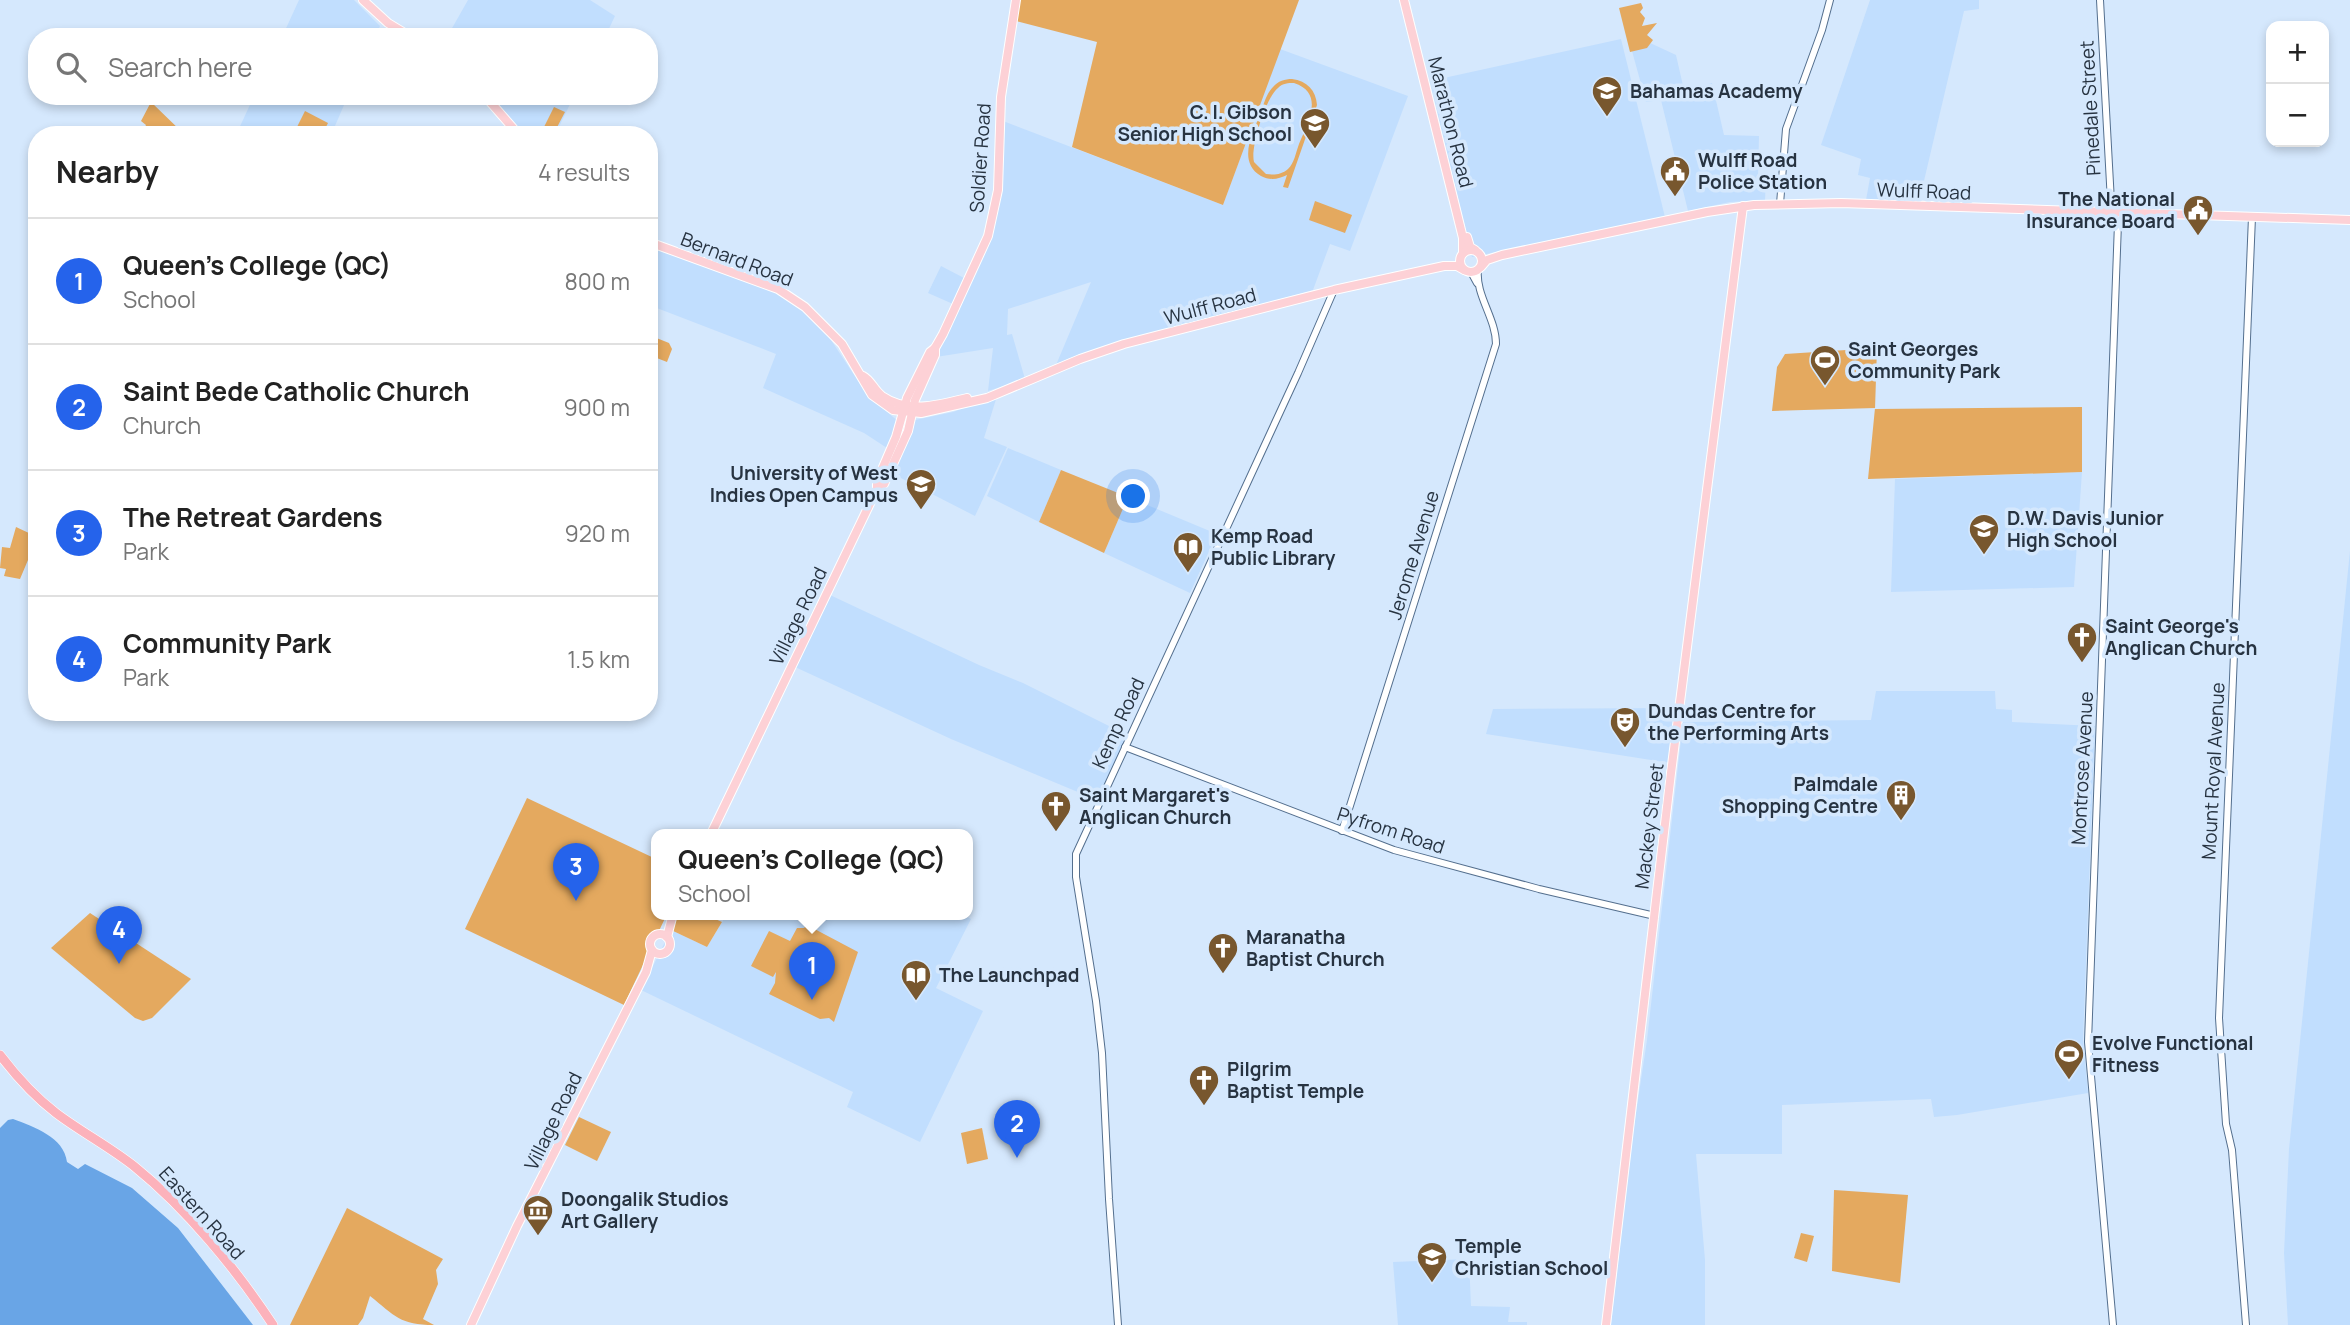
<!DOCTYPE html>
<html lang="en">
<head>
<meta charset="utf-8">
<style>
  :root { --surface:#fff; --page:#f6f6f6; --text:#222; --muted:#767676; --line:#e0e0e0; --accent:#2563eb }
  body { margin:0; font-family:Manrope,sans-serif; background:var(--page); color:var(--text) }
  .controls { position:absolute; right:21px; top:21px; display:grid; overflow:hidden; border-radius:14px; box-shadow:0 4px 10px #0003 }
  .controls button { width:63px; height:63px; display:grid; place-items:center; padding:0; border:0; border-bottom:2px solid var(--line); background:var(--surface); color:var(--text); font:35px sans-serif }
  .you { position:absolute; left:1134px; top:497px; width:24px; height:24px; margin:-18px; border:5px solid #fff; border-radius:50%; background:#1a73e8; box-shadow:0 0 0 10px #1a73e833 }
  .badge { display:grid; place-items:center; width:46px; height:46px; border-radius:50%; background:var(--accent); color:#fff; font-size:23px; font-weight:700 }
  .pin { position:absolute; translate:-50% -58px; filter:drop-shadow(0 2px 4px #0008) }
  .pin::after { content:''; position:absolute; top:37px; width:24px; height:21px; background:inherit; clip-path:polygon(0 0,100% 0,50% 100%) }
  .popup { position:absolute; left:651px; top:829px; width:322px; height:91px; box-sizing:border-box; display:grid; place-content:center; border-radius:14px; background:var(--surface); filter:drop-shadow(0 2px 5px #0005); font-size:23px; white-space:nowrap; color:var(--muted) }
  .popup b { font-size:26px; color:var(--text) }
  .popup::after { content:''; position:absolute; left:50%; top:100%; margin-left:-14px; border:14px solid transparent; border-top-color:var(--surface) }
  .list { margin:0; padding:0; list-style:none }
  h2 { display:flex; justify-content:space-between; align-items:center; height:91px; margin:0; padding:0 28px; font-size:30px }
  h2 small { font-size:23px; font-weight:400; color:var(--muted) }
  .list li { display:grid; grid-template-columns:46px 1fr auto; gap:21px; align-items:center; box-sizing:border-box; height:126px; padding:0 28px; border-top:2px solid var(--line) }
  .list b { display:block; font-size:26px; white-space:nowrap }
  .list p { margin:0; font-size:23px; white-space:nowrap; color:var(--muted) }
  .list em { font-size:23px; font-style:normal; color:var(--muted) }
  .icon { flex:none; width:38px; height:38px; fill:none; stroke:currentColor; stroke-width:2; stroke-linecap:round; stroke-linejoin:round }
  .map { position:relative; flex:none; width:2350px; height:1325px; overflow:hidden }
  .search { position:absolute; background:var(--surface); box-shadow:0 4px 10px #0003; left:28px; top:28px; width:630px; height:77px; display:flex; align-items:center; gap:18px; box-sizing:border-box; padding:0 24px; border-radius:28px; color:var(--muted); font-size:26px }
  .panel { position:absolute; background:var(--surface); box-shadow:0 4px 10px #0003; left:28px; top:126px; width:630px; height:595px; border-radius:28px }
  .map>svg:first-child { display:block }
  .built { fill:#c1defe }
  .green { fill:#e4a95f; fill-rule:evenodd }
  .water { fill:#69a5e6 }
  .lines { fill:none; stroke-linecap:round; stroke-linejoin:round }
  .minor-casing { stroke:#546f8e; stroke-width:8 }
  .major-casing { stroke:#fff; stroke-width:10 }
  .highway-casing { stroke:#fff; stroke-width:10 }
  .minor { stroke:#fff; stroke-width:6 }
  .major { stroke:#fdd1d6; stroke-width:8 }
  .highway { stroke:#fcb2bb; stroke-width:9 }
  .labels { text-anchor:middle; stroke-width:7; stroke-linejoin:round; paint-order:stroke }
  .poi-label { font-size:19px; font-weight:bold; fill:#273341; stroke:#d5e8fd; text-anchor:start }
  .street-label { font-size:19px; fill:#273341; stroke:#d5e8fd }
</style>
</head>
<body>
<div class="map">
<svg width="2350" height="1325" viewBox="0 0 2350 1325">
  <rect width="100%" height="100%" fill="#d5e8fd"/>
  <g class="built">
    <path d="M299 0H354L380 26 375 37H282Z"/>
    <path d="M468 0H590L615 16 605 37H447Z"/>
    <path d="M1870 0H1979V9L1964 11 1919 202 1866 200 1870 178 1858 175 1861 159 1821 145Z"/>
    <path d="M1621 39 1665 217 1472 257 1430 81Z"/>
    <path d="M1648 42 1676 55 1684 90 1712 83 1724 135 1759 136 1758 177 1766 178 1765 200 1730 202 1688 211 1661 100 1646 102 1632 51Z"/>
    <path d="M1280 49 1408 96 1350 251 1330 244 1313 290 1070 358 1056 365 1091 282 1008 309 1007 335 1012 334 1025 379 988 391 993 348 936 357 990 240 1003 121 1223 205Z"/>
    <path d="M254 96H348L331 135H236Z"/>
    <path d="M491 96H574L555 135H525Z"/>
    <path d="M649 245 778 293 800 308 829 337 868 396 899 422 887 448 864 433 763 388 776 354 649 305Z"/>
    <path d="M941 266 966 279 953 304 928 293Z"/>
    <path d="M997 396 984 438 1007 447 975 516 891 473 915 420 953 412Z"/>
    <path d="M1008 448 1061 470 1039 522 987 496Z"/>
    <path d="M2082 472 2074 587 1891 592 1895 479Z"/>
    <path d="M1128 497 1217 534 1190 593 1104 553Z"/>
    <path d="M2350 551V1325H2288L2284 1253 2289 1149Z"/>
    <path d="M830 595 979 665 1023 683 1127 735 1097 800 951 739 795 667Z"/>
    <path d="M1876 691H1995L1996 709 2012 710V722L2095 726 2083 1040 2088 1093 1957 1115 1934 1117 1931 1099 1782 1105V1154H1696L1705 1260V1325H1611L1630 1153 1647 1040 1683 722 1871 720Z"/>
    <path d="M1677 708 1670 763 1486 734 1493 709Z"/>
    <path d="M727 914H786L801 922 805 914H962L971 919 936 988 983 1011 920 1142 847 1107 853 1092 641 990 671 930 707 947Z"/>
    <path d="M1469 1259 1471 1306 1510 1307 1508 1322H1527V1325H1398L1393 1262Z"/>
  </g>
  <g class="green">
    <path d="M1019 0H1299L1223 205 1072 147 1097 42 1016 21Z"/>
    <path d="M1641 3 1643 8 1640 12 1645 18 1642 26 1657 23 1647 35 1653 40 1647 48 1630 52 1619 8Z"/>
    <path d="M1292 79C1307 81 1316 90 1317 105L1288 188 1283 187 1287 175C1279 179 1270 181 1261 176 1236 161 1254 131 1261 112 1264 103 1267 93 1273 87 1278 81 1285 79 1292 79ZM1294 83C1325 93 1308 123 1299 144 1296 152 1294 164 1288 169 1281 175 1274 175 1266 174L1254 162C1250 148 1266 97 1278 88 1283 83 1288 83 1294 83Z"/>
    <path d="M151 102 185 135H141L146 125 141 121Z"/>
    <path d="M554 107 565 112 553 135 541 133Z"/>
    <path d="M305 111 328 123 322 135H309L296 129Z"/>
    <path d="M1315 201 1352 215 1345 233 1309 220Z"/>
    <path d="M649 335 669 343 672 349 667 362 649 355Z"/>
    <path d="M1877 348 1875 409 2082 407V472L1868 479 1875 408 1772 411 1777 367 1785 354Z"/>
    <path d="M1061 470 1128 497 1104 553 1039 522Z"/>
    <path d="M34 526 37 527V563L28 560 20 579 4 576 6 569 0 568 2 547 10 548 16 527 31 534Z"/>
    <path d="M527 798 656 859V914H667L624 1005 465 929Z"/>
    <path d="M90 913 191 979 152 1018 143 1021 135 1018 51 948Z"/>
    <path d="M679 914H704L722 922 707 947 671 930Z"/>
    <path d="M807 925 858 952 834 1022 829 1018 820 1019 769 994 775 983 776 972 773 977 751 966 769 931 790 941 797 928H804Z"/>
    <path d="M579 1117 611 1132 597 1161 565 1145Z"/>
    <path d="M982 1128 988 1159 967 1164 961 1133Z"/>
    <path d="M1834 1190 1908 1195 1900 1283 1832 1271Z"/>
    <path d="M347 1208 443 1259 436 1270 438 1284 423 1319 434 1325C400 1325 395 1316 370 1296L363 1318 358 1325H290Z"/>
    <path d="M1801 1233 1814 1236 1807 1262 1794 1258Z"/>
  </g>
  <path class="water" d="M13 1119C34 1127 64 1137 67 1162L78 1169 85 1164 132 1188 178 1228 253 1325H0V1128L8 1120Z"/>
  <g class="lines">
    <g class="minor-casing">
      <g id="minor">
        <path d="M2100 0 2111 202 2118 223 2088 1042 2113 1325"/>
        <path d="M1780 204 1786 129 1822 30 1830 0"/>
        <path d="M1471 272 1477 283"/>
        <path d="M1125 747 1394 850 1539 889 1655 916"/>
        <path d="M1342 831 1496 344C1496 318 1475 295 1478 269"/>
        <path d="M1118 1325 1109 1199 1102 1053 1096 1001 1076 877V854L1298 373 1334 290"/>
        <path d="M2246 1325 2232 1150 2226 1124 2219 1018 2252 217"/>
      </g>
    </g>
    <g class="major-casing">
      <g id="major">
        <path d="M363 0 388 23 411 37"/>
        <path d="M1404 0 1463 238V253"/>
        <path d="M485 96 519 135"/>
        <path d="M1467 237 1470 247 1475 250"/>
        <path d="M649 242 778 289 805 307 842 344 872 395 893 410 921 413 987 398 1080 359 1124 344 1334 290 1444 266H1457L1464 270"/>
        <circle cx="1471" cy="261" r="11"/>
        <path d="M1481 267 1487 260 1502 255 1707 212 1754 205 1841 203 2350 220"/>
        <path d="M863 376C871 380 874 390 882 396 908 414 939 405 967 398"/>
        <path d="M877 489V481L896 437 907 398 930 352 935 348 943 334 988 236 998 190 1001 97 1016 0"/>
        <path d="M711 834 877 489 884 484 908 431 915 400 935 355V348"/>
        <circle cx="660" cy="944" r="10"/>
        <path d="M667 937 673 914"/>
        <path d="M471 1325 517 1226 646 972 652 950"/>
        <path d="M1606 1325 1671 773 1743 206"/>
      </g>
    </g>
    <g class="highway-casing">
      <path id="highway" d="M0 1055C16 1076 35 1097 56 1113 81 1132 110 1147 135 1167 187 1209 236 1269 273 1325"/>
    </g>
    <use href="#minor" class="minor"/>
    <use href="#major" class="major"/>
    <use href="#highway" class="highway"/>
  </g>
  <defs>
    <g id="school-pin" transform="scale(1.575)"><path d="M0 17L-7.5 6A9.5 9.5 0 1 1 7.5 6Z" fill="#78572e" stroke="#d5e8fd"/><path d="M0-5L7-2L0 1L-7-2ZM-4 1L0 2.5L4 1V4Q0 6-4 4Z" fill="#fff"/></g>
    <g id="civic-pin" transform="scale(1.575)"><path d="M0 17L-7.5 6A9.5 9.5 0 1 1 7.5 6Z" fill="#78572e" stroke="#d5e8fd"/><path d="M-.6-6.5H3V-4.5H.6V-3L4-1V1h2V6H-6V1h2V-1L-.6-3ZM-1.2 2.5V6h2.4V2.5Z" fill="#fff"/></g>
    <g id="stadium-pin" transform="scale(1.575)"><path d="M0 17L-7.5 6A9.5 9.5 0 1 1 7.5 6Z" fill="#78572e" stroke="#d5e8fd"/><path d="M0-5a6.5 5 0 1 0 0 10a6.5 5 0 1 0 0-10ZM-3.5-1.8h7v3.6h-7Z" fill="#fff"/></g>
    <g id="university-pin" transform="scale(1.575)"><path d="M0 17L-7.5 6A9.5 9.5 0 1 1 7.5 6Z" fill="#78572e" stroke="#d5e8fd"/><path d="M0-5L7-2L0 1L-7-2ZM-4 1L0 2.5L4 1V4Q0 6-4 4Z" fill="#fff"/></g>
    <g id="library-pin" transform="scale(1.575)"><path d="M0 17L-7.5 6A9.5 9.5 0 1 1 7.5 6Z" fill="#78572e" stroke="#d5e8fd"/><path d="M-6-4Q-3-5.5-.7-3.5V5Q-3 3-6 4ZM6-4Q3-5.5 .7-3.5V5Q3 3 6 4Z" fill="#fff"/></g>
    <g id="church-pin" transform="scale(1.575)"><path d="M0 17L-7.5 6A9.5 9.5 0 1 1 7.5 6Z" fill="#78572e" stroke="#d5e8fd"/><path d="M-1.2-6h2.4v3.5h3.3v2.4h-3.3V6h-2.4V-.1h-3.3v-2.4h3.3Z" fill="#fff"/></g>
    <g id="theatre-pin" transform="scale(1.575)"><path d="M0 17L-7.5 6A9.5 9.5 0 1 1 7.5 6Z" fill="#78572e" stroke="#d5e8fd"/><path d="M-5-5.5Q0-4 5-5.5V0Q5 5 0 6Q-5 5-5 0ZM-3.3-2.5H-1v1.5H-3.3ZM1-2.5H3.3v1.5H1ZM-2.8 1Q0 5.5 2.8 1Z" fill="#fff"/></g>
    <g id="building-pin" transform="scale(1.575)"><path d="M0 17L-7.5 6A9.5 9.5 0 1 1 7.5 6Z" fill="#78572e" stroke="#d5e8fd"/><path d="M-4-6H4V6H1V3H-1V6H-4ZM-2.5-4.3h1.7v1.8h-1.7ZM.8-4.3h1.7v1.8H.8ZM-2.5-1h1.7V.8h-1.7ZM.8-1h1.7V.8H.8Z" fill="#fff"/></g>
    <g id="museum-pin" transform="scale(1.575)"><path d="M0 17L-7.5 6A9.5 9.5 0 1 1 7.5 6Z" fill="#78572e" stroke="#d5e8fd"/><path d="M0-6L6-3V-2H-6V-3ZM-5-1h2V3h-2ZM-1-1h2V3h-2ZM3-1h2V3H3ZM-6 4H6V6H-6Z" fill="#fff"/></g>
  </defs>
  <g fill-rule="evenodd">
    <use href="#school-pin" x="1607" y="91"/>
    <use href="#school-pin" x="1315" y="123"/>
    <use href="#civic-pin" x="1675" y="171"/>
    <use href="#civic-pin" x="2198" y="210"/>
    <use href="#stadium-pin" x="1825" y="360"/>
    <use href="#university-pin" x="921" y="484"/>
    <use href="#school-pin" x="1984" y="529"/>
    <use href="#library-pin" x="1188" y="547"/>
    <use href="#church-pin" x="2082" y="637"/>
    <use href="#theatre-pin" x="1625" y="722"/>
    <use href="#building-pin" x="1901" y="795"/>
    <use href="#church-pin" x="1056" y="806"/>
    <use href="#church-pin" x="1223" y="948"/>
    <use href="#library-pin" x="916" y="975"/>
    <use href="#stadium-pin" x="2069" y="1054"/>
    <use href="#church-pin" x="1204" y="1080"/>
    <use href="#museum-pin" x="538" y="1210"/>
    <use href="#school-pin" x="1432" y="1257"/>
  </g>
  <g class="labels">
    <g class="poi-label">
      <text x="1630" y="98">Bahamas Academy</text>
      <text x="1292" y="119" text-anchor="end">C. I. Gibson<tspan x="1292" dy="22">Senior High School</tspan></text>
      <text x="1698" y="167">Wulff Road<tspan x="1698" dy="22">Police Station</tspan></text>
      <text x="2175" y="206" text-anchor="end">The National<tspan x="2175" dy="22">Insurance Board</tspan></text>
      <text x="1848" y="356">Saint Georges<tspan x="1848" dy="22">Community Park</tspan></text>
      <text x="898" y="480" text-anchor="end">University of West<tspan x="898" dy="22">Indies Open Campus</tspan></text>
      <text x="2007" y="525">D.W. Davis Junior<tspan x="2007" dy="22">High School</tspan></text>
      <text x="1211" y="543">Kemp Road<tspan x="1211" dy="22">Public Library</tspan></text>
      <text x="2105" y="633">Saint George's<tspan x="2105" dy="22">Anglican Church</tspan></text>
      <text x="1648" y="718">Dundas Centre for<tspan x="1648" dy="22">the Performing Arts</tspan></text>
      <text x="1878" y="791" text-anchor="end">Palmdale<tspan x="1878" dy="22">Shopping Centre</tspan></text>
      <text x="1079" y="802">Saint Margaret's<tspan x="1079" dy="22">Anglican Church</tspan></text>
      <text x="1246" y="944">Maranatha<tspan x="1246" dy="22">Baptist Church</tspan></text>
      <text x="939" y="982">The Launchpad</text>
      <text x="2092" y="1050">Evolve Functional<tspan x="2092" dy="22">Fitness</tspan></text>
      <text x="1227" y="1076">Pilgrim<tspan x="1227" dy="22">Baptist Temple</tspan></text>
      <text x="561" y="1206">Doongalik Studios<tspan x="561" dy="22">Art Gallery</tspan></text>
      <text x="1455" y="1253">Temple<tspan x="1455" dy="22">Christian School</tspan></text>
    </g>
    <g class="street-label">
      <text transform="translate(2090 108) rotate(-93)" y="7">Pinedale Street</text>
      <text transform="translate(1451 122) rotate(76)" y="7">Marathon Road</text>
      <text transform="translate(980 158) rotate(-86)" y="7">Soldier Road</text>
      <text transform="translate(1924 191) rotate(2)" y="7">Wulff Road</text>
      <text transform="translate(737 259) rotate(21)" y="7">Bernard Road</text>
      <text transform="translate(1210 306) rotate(-15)" y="7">Wulff Road</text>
      <text transform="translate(1413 555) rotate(-73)" y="7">Jerome Avenue</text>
      <text transform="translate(798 616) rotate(-64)" y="7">Village Road</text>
      <text transform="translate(1118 723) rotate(-65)" y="7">Kemp Road</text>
      <text transform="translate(2082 768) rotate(-87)" y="7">Montrose Avenue</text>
      <text transform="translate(2213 771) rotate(-87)" y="7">Mount Royal Avenue</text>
      <text transform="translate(1649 826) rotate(-83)" y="7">Mackey Street</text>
      <text transform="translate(1391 830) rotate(18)" y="7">Pyfrom Road</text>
      <text transform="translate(553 1121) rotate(-64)" y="7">Village Road</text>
      <text transform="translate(202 1213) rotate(48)" y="7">Eastern Road</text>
    </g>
  </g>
</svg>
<div class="controls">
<button>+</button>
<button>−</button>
</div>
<div class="you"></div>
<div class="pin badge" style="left:812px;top:1000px">1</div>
<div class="popup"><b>Queen's College (QC)</b>School</div>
<div class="pin badge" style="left:1017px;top:1158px">2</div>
<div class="pin badge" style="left:576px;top:901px">3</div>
<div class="pin badge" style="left:119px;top:964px">4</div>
<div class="search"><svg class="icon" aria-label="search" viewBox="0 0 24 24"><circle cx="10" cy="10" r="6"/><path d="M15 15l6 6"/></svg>Search here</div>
<section class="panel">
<h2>Nearby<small>4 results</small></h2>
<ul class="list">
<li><span class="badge">1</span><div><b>Queen's College (QC)</b><p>School</p></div><em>800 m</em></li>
<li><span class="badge">2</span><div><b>Saint Bede Catholic Church</b><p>Church</p></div><em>900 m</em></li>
<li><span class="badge">3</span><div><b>The Retreat Gardens</b><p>Park</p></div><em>920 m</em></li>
<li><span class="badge">4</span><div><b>Community Park</b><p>Park</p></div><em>1.5 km</em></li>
</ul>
</section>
</div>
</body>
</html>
